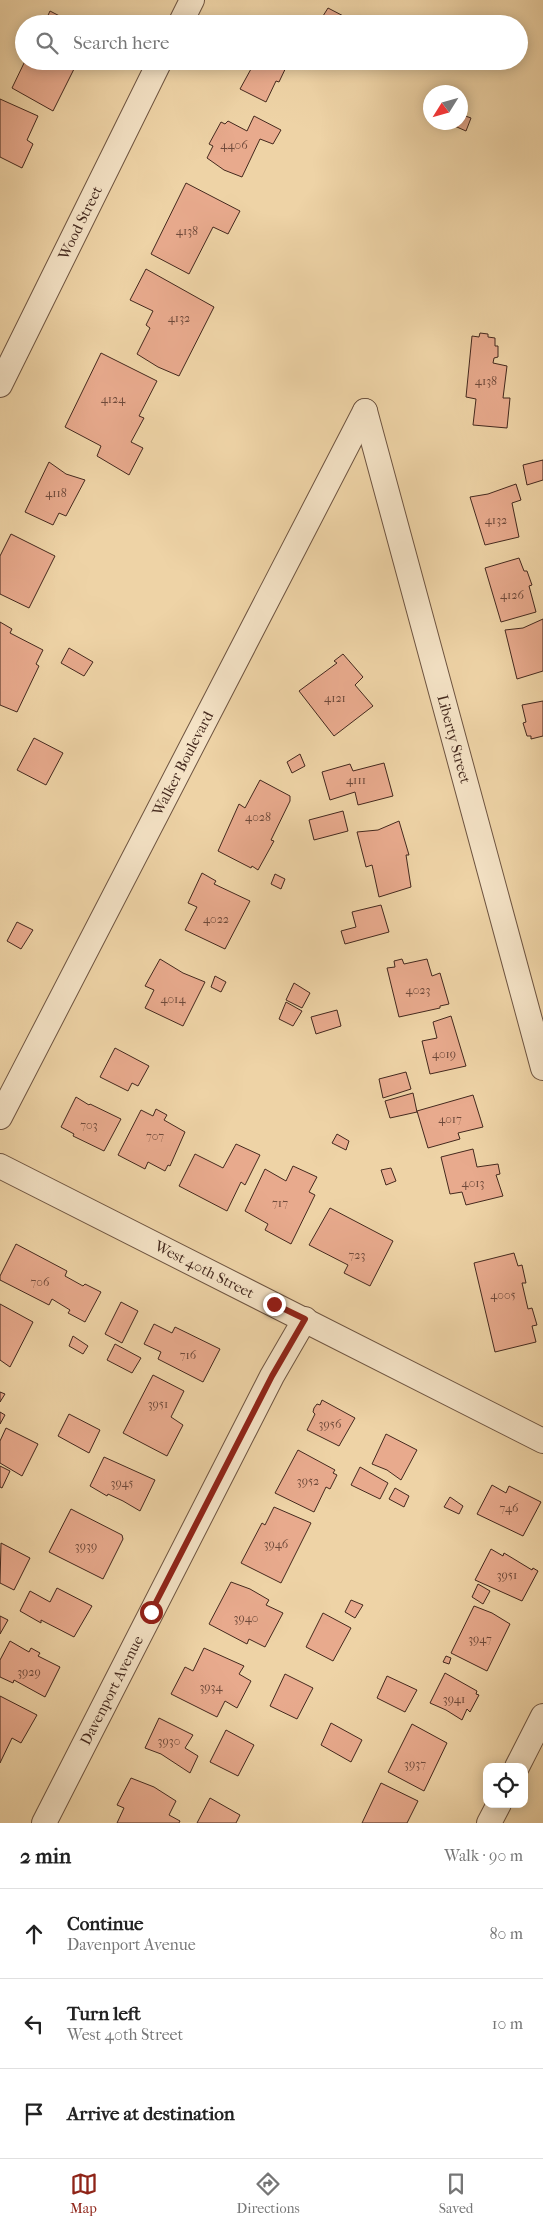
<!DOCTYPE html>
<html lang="en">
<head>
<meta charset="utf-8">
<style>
  :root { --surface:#fff; --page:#f6f6f6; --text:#222; --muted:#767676; --line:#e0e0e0; --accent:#8f2418 }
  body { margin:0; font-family:"IM FELL French Canon",serif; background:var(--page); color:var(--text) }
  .controls { position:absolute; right:15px; bottom:15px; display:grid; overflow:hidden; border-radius:10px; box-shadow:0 2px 12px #0003 }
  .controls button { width:45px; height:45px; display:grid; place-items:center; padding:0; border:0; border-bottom:1px solid var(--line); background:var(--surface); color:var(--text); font:25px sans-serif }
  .compass { position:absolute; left:423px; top:85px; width:45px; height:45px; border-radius:50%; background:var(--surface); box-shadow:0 2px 12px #0003; rotate:233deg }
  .stop { position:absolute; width:15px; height:15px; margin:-11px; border:4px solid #8f2418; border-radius:50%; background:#fff }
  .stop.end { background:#8f2418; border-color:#fff; box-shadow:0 1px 5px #0008 }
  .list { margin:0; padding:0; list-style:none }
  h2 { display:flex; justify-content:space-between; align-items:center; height:65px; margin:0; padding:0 20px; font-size:21px }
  h2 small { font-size:16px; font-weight:400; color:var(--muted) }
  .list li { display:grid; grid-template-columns:32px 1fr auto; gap:15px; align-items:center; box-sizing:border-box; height:90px; padding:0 20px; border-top:1px solid var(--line) }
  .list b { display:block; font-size:19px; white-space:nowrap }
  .list p { margin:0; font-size:16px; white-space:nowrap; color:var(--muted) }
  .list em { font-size:16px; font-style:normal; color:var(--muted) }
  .icon { flex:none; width:28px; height:28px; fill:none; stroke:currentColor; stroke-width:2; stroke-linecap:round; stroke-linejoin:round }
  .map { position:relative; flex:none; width:543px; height:1823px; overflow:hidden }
  .search { position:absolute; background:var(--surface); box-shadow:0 2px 12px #0003; left:15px; right:15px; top:15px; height:55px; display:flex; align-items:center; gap:12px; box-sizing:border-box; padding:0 18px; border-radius:28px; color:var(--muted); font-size:19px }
  .sheet { height:335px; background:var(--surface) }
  nav { display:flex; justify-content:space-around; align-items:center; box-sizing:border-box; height:70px; border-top:1px solid var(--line); background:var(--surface); font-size:14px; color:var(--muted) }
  nav a { display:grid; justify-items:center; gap:2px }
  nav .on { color:var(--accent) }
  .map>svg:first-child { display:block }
  .building { fill:#e8aa8d; stroke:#44291e }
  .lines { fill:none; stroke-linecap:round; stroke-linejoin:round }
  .street-casing { stroke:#6e5440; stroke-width:26 }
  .street { stroke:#f4e2c5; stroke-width:24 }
  .route { stroke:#8f2418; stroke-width:6 }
  .labels { text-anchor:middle; stroke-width:4; stroke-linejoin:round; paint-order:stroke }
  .number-label { font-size:12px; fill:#6d493a }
  .street-label { font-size:15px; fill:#44291e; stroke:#f4e2c5 }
</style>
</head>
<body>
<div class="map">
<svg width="543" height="1823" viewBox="0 0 543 1823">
  <rect width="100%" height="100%" fill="#eed3a6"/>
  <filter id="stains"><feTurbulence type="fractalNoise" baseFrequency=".004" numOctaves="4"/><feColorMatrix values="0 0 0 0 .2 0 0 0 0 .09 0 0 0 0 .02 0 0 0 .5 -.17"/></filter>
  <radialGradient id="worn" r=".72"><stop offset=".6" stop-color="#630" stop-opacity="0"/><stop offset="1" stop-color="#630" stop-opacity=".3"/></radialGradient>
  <g class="building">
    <path d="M328 8 353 21 351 24H318Z"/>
    <path d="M50 11 75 24H44Z"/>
    <path d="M25 61H78L53 111 12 88Z"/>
    <path d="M251 61H289L279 82 276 81 266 102 240 89 251 69 248 68Z"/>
    <path d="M0 99 38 116 27 140 33 144 22 168 0 157Z"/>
    <path d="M460 114 471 118 466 131 450 124 451 122H460Z"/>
    <path d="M254 116 281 130 273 144 260 139 242 177 224 170 207 158 213 146 209 144 221 122 225 124 228 121 247 131Z"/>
    <path d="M186 183 240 211 228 234 213 227 189 274 151 254Z"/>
    <path d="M146 269 214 307 179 376 158 367 137 354 150 328 146 325 153 311 130 300Z"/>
    <path d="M480 333 488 334V337L495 338V346H498V357L494 358 493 363 507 366 503 398H510L507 428 473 425 476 399 466 397 472 336 479 337Z"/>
    <path d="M101 353 157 381 139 416 144 418 131 442 143 448 129 475 97 456 101 446 65 427Z"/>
    <path d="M543 460V480L527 485 523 465Z"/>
    <path d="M49 462 66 474 85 480 66 516 59 513 53 525 25 512Z"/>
    <path d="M516 484 521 500 512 503 519 537 485 545 470 497 488 494Z"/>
    <path d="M11 534 55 556 29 608 0 594V556Z"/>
    <path d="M519 558 524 571H527L532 585 529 586 536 612 501 622 485 568Z"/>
    <path d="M543 619V671L517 679 505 630 523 628Z"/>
    <path d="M0 622 12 629 10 633 43 650 36 664 39 666 17 712 0 705Z"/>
    <path d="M69 648 93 662 84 676 61 663Z"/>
    <path d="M343 654 363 677 355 685 373 706 334 736 299 691 337 663 334 661Z"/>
    <path d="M543 701V736L531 739V736H527L523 723 526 722 522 705Z"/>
    <path d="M34 738 63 753 46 785 17 770Z"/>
    <path d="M300 754 305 766 292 773 287 762Z"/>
    <path d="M384 763 393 796 358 805 355 792 330 800 322 772 350 764 353 771Z"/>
    <path d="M260 780 290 796V801L271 840 274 841 258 870 252 866 251 868 218 851 239 804 245 808Z"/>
    <path d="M343 811 348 831 314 840 309 820Z"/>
    <path d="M399 821 409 855H406L411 887 379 897 372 865 366 867 357 832 378 830Z"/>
    <path d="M202 873 216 881 214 884 250 901 225 949 185 930 197 907 188 903Z"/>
    <path d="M275 874 285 879 281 889 271 884Z"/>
    <path d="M381 905 389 932 345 944 341 931 356 927 352 912Z"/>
    <path d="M17 922 33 930 21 949 7 941Z"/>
    <path d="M160 959 183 973 205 982 183 1026 145 1008 154 990 145 986Z"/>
    <path d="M402 959 404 964 427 959 432 976 440 973 449 1004 440 1006V1008L399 1017 387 968 395 967 394 961Z"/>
    <path d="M215 976 226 982 221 992 211 987Z"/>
    <path d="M294 983 310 993 302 1008 286 1000Z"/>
    <path d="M286 1002 302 1011 293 1026 279 1019Z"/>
    <path d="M337 1010 341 1026 316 1034 311 1017Z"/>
    <path d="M451 1016 466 1066 430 1074 422 1041 437 1038 433 1022Z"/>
    <path d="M115 1048 149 1066 138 1086 132 1083 128 1091 100 1077Z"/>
    <path d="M406 1072 411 1089 383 1098 379 1079Z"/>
    <path d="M413 1093 417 1112 390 1118 385 1101Z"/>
    <path d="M473 1095 483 1127 458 1133 460 1139 428 1148 417 1111Z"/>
    <path d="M76 1097 89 1105 90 1104 121 1119 104 1151 73 1136 74 1134 61 1127Z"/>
    <path d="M156 1109 167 1115 164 1120 185 1132 170 1166 168 1165 165 1171 148 1162 145 1169 118 1155 141 1110 153 1116Z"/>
    <path d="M337 1134 349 1141 346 1150 332 1143Z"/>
    <path d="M236 1144 260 1155 245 1185 241 1182 227 1211 179 1186 195 1154 223 1168Z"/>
    <path d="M473 1149 477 1167 498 1164 500 1174 496 1175 503 1196 466 1205 462 1192 450 1194 441 1157Z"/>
    <path d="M293 1166 317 1177 309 1192 315 1195 291 1244 265 1230 268 1224 245 1211 265 1169 286 1181Z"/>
    <path d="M391 1168 396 1181 386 1185 381 1170Z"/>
    <path d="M330 1208 393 1241 370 1286 344 1273 348 1265 309 1245Z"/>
    <path d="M16 1244 67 1271 65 1276 83 1286 85 1284 101 1292 85 1322 68 1313 70 1310 52 1299 49 1305 0 1280V1276Z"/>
    <path d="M514 1253 518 1266 522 1265 526 1283H522L528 1309 532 1308 537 1325 532 1326 536 1342 495 1352 474 1263Z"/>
    <path d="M121 1302 138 1311 122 1343 105 1334Z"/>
    <path d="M0 1304 33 1322 10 1367 0 1360Z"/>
    <path d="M154 1324 172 1333 175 1327 220 1349 203 1382 158 1359 161 1352 144 1344Z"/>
    <path d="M73 1336 88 1346 83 1354 69 1346Z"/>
    <path d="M115 1344 141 1358 132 1373 107 1360Z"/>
    <path d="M153 1375 184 1391 171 1417 183 1425 167 1456 123 1433Z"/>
    <path d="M0 1392 5 1394 0 1402Z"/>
    <path d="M322 1400 355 1418 339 1446 307 1430 315 1414 313 1412 314 1408 317 1404 320 1405Z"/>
    <path d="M0 1412 5 1415 0 1424Z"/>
    <path d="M69 1414 100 1430 89 1453 58 1436Z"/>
    <path d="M6 1428 38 1444 22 1476 0 1463V1441Z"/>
    <path d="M386 1434 417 1450 401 1480 387 1470 372 1464Z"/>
    <path d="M298 1450 335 1470 333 1473 337 1475 330 1489 326 1487 314 1512 275 1493Z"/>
    <path d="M104 1457 155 1480 140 1511 123 1501 108 1494 107 1496 90 1486Z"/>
    <path d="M0 1466 10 1471 2 1488 0 1487Z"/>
    <path d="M360 1467 388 1483 380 1499 351 1485Z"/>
    <path d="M492 1485 506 1493 509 1486 541 1502 523 1536 477 1514Z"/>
    <path d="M395 1488 409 1496 404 1507 389 1499Z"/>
    <path d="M450 1497 463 1506 459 1514 444 1507Z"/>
    <path d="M274 1507 311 1523 281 1583 241 1563 262 1523 265 1525Z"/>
    <path d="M71 1509 122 1535 123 1539 103 1579 49 1552Z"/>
    <path d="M1 1543 30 1558 14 1590 0 1583Z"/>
    <path d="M491 1549 503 1556 504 1553 532 1570 533 1568 538 1571 522 1601 475 1580Z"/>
    <path d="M231 1582 250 1589 269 1600 266 1605 283 1613 265 1647 249 1639 247 1644 209 1624Z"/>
    <path d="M478 1584 490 1591 483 1604 472 1597Z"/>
    <path d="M57 1588 92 1606 74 1637 41 1620V1623L20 1611 30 1591 50 1602Z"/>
    <path d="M351 1600 363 1605 355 1618 345 1612Z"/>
    <path d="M474 1606 492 1613 510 1624 487 1671 451 1653Z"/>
    <path d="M323 1613 351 1628 333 1661 306 1647Z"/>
    <path d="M0 1616 8 1620 0 1634Z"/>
    <path d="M10 1641 29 1652 31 1648 40 1653 38 1656 60 1667 45 1697 14 1680 13 1683 0 1677V1660Z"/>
    <path d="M204 1648 244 1666 239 1674 251 1681 237 1708 225 1701 217 1717 171 1694 185 1667 193 1671Z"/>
    <path d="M446 1656 451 1658 449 1664 443 1662Z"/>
    <path d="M445 1673 477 1691 476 1694 479 1695 470 1712 467 1709 462 1720 446 1710 430 1703Z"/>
    <path d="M285 1674 313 1688 297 1719 270 1706Z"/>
    <path d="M387 1676 417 1690 405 1712 377 1698Z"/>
    <path d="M0 1696 37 1715 21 1743 12 1738 0 1763Z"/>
    <path d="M159 1718 193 1735 185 1748 198 1756 190 1773 161 1754 145 1748Z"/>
    <path d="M331 1723 362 1740 351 1762 321 1745Z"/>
    <path d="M412 1724 447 1743 424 1791 388 1772Z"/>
    <path d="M226 1730 254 1745 238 1776 210 1762Z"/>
    <path d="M131 1778 154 1787 176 1801 169 1815 180 1821 179 1823H117L124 1808 117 1805Z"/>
    <path d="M381 1783 418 1801 407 1823H362Z"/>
    <path d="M210 1798 240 1815 236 1823H197Z"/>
  </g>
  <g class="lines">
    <g class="street-casing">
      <g id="street">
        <path d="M180 24 192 0"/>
        <path id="s1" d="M0 385 160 61"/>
        <path id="s2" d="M365 411 543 1068"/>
        <path id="s3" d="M0 1117 365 411"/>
        <path id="s4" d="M0 1166 543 1441"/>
        <path d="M517 1767 543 1716"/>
        <path id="s5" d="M44 1823 272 1376 305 1319"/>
        <path d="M489 1823 499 1804"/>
      </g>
    </g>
    <use href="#street" class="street"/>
  </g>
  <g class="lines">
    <path class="route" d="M151 1612 272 1376 305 1319 274 1304"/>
  </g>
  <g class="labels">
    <g class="number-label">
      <text x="234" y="149">4406</text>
      <text x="187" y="235">4138</text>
      <text x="179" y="322">4132</text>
      <text x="486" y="385">4138</text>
      <text x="113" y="403">4124</text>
      <text x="56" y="497">4118</text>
      <text x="496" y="524">4132</text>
      <text x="512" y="599">4126</text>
      <text x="335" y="702">4121</text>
      <text x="356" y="784">4111</text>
      <text x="258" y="821">4028</text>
      <text x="216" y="923">4022</text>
      <text x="418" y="994">4023</text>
      <text x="173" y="1003">4014</text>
      <text x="444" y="1058">4019</text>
      <text x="450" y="1123">4017</text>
      <text x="89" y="1129">703</text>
      <text x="155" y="1140">707</text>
      <text x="473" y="1187">4013</text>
      <text x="280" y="1207">717</text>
      <text x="357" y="1259">723</text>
      <text x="40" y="1286">706</text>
      <text x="503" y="1299">4005</text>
      <text x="188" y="1359">716</text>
      <text x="158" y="1408">3951</text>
      <text x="330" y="1428">3956</text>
      <text x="308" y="1485">3952</text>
      <text x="122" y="1487">3945</text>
      <text x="509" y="1512">746</text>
      <text x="276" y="1548">3946</text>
      <text x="86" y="1550">3939</text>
      <text x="507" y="1579">3951</text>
      <text x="246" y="1622">3940</text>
      <text x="480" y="1643">3947</text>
      <text x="29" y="1676">3929</text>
      <text x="211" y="1691">3934</text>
      <text x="454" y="1703">3941</text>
      <text x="169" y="1745">3930</text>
      <text x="415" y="1768">3937</text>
    </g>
    <g class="street-label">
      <text dy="5" stroke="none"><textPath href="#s1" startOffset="181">Wood Street</textPath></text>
      <text dy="5" stroke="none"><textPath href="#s2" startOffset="340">Liberty Street</textPath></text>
      <text dy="5" stroke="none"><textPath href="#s3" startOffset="398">Walker Boulevard</textPath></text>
      <text dy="5" stroke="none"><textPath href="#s4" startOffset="229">West 40th Street</textPath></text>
      <text dy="5" stroke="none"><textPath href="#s5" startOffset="149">Davenport Avenue</textPath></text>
    </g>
  </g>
  <rect width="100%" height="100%" filter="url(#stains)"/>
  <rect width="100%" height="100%" fill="url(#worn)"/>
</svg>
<div class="controls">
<button><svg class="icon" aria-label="locate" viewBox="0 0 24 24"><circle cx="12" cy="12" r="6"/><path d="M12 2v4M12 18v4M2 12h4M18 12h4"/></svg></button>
</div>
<svg class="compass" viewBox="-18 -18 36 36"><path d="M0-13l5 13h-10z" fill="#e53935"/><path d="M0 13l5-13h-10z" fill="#767676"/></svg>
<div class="stop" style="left:151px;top:1612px"></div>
<div class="stop end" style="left:274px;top:1304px"></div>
<div class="search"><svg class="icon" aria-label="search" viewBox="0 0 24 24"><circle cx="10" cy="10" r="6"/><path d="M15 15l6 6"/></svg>Search here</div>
</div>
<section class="sheet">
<h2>2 min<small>Walk · 90 m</small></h2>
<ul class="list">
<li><svg class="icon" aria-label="ahead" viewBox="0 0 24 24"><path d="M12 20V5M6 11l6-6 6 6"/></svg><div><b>Continue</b><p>Davenport Avenue</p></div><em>80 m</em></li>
<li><svg class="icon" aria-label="left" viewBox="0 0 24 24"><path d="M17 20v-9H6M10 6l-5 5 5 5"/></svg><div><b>Turn left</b><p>West 40th Street</p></div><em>10 m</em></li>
<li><svg class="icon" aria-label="arrive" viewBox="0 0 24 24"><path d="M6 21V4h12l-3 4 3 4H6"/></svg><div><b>Arrive at destination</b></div></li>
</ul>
</section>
<nav>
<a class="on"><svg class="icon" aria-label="map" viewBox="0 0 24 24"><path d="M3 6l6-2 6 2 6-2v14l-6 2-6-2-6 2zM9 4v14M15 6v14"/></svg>Map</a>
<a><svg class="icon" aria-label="directions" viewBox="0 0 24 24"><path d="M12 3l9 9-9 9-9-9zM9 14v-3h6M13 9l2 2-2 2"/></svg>Directions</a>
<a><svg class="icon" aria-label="saved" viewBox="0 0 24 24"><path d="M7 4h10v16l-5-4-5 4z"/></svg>Saved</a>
</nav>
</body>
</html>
